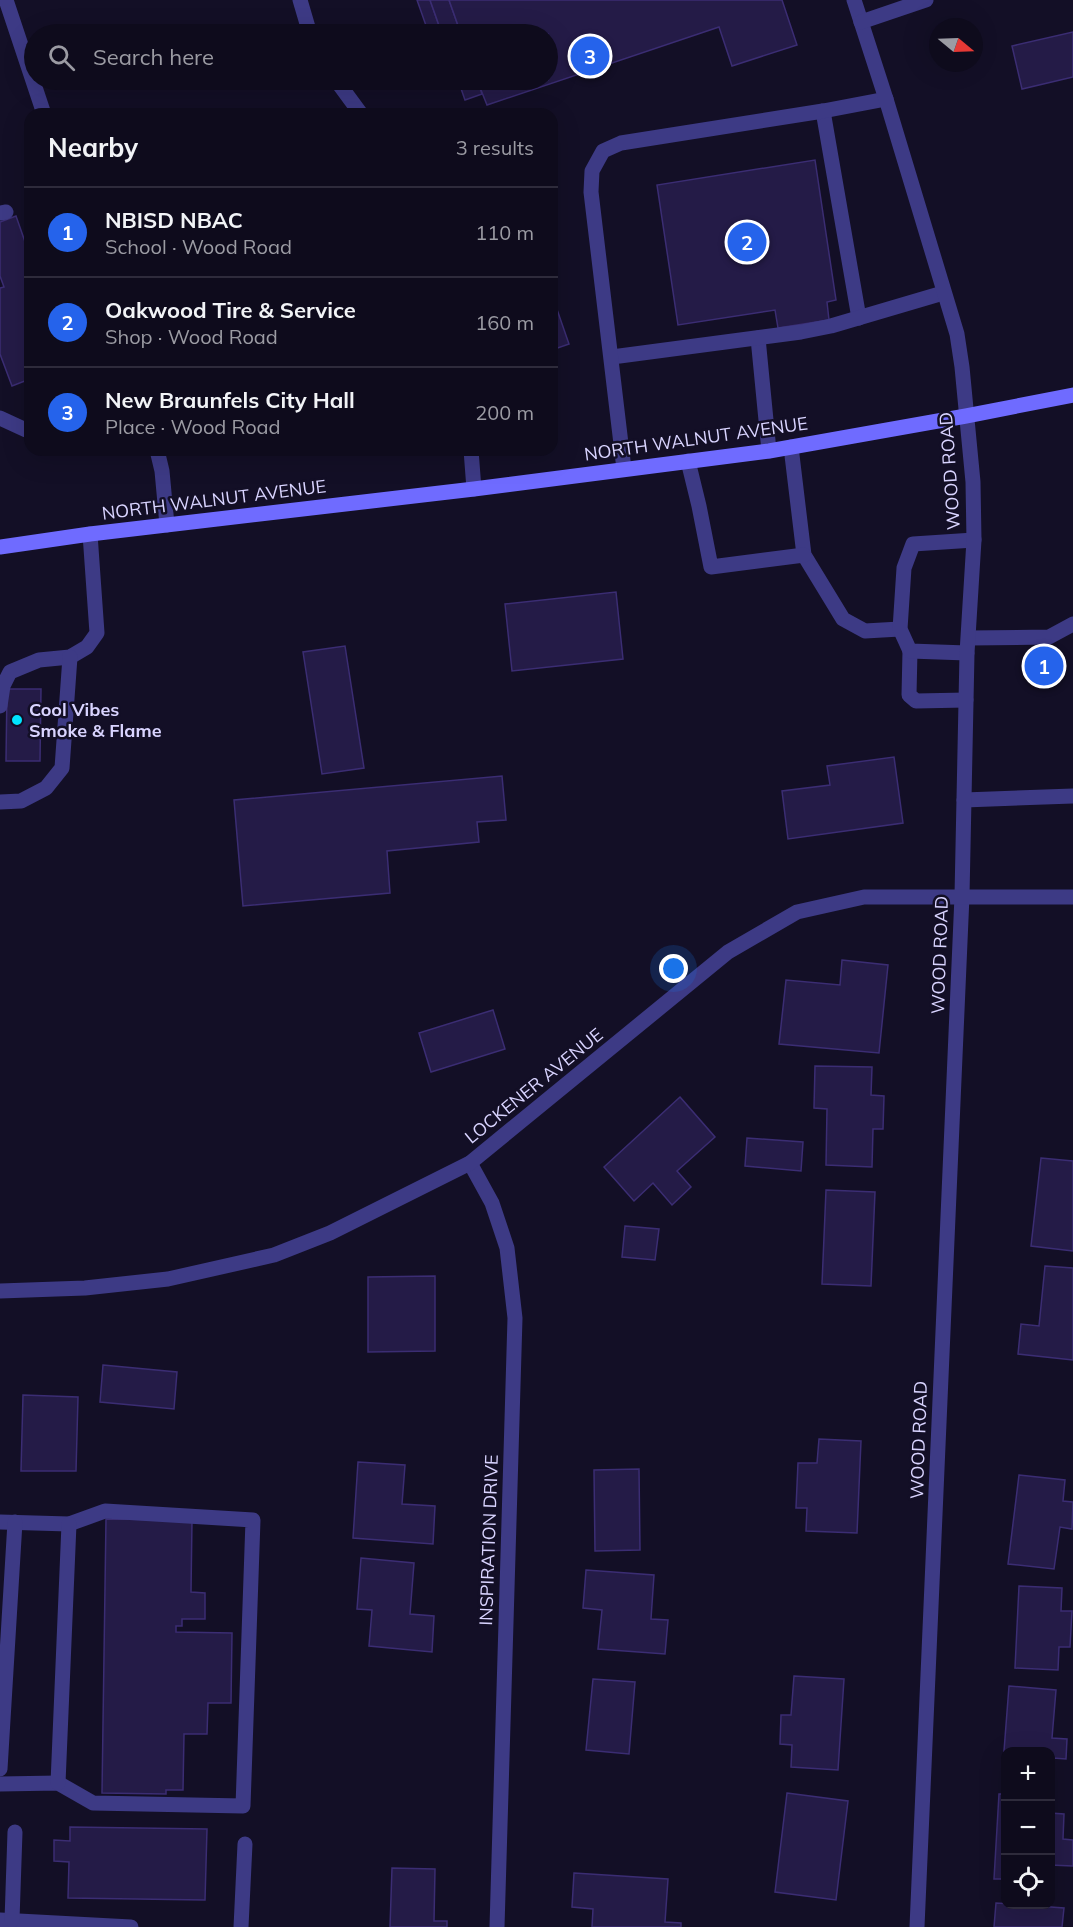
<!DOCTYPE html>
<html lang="en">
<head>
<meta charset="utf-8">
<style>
  :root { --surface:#0e0b1c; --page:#1c1929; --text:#f1f3f6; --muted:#9b9ba3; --line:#2e2b3b; --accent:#2563eb }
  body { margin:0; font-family:Mulish,sans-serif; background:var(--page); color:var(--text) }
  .controls { position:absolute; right:18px; bottom:18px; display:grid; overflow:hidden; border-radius:12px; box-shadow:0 6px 24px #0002 }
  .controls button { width:54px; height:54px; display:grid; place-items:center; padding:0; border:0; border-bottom:2px solid var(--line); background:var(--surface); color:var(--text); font:30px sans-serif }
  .compass { position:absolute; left:929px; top:18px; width:54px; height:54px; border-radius:50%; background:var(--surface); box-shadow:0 6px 24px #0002; rotate:109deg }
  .you { position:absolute; left:674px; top:969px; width:21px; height:21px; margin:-15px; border:4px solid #fff; border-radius:50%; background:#1a73e8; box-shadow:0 0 0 9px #1a73e833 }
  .badge { display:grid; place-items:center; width:39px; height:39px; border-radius:50%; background:var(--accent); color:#fff; font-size:20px; font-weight:700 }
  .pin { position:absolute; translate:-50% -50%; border:3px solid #fff; box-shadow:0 2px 6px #0006 }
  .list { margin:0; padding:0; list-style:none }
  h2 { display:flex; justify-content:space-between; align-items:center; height:78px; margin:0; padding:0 24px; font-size:26px }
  h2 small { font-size:20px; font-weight:400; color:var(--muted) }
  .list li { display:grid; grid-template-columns:39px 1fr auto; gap:18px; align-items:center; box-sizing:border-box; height:90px; padding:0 24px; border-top:2px solid var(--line) }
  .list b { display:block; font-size:22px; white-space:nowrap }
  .list p { margin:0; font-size:20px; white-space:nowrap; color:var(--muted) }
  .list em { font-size:20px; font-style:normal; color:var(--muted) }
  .icon { flex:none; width:33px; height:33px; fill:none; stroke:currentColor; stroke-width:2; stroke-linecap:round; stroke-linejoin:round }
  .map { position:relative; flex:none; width:1073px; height:1927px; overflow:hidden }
  .search { position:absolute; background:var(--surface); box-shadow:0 6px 24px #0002; left:24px; top:24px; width:534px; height:66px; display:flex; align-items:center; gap:15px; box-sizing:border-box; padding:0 21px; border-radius:33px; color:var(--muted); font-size:22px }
  .panel { position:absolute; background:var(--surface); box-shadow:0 6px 24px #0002; left:24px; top:108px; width:534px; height:348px; border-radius:18px }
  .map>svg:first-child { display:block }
  .building { fill:#241b47; stroke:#3b2d73; stroke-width:1.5 }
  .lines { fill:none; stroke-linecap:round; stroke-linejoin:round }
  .lane { stroke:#3d3a85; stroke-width:15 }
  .street { stroke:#3d3a85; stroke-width:15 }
  .secondary { stroke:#6f6bff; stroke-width:15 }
  .poi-dot { fill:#00e5ff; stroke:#130f26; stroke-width:2 }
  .labels { text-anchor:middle; stroke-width:5; stroke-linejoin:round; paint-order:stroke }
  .street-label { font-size:18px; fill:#d9d4ff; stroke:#130f26 }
  .poi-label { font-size:18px; font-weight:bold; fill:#d9d4ff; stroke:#130f26; text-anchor:start }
</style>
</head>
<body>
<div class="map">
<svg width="1073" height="1927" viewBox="0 0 1073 1927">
  <rect width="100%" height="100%" fill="#130f26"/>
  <g class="building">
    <path d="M417 0H430L442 34H429Z"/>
    <path d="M430 0H449L461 34H442Z"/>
    <path d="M449 0H782L797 45 732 66 719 27 487 105 477 80H548V34H461Z"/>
    <path d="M1073 32V77L1022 89 1012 46Z"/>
    <path d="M458 80H477L482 94 465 100Z"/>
    <path d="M815 160 836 300 827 302 829 320 778 328 775 310 678 325 657 185Z"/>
    <path d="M16 216 30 256V379L12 386 0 354V288L4 287 0 276V222Z"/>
    <path d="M552 295 569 344 552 350Z"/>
    <path d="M616 592 623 659 512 671 505 604Z"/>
    <path d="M345 646 364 768 322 774 303 652Z"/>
    <path d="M7 689H41L40 761H6Z"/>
    <path d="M894 757 903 823 788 839 782 791 830 785 827 766Z"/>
    <path d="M502 776 506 820 477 822 479 842 387 851 390 893 243 906 234 800Z"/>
    <path d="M842 960 888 965 879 1053 779 1044 786 980 840 985Z"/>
    <path d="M493 1010 505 1049 431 1072 419 1033Z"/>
    <path d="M815 1066 872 1067 871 1095 884 1096 883 1129H873L872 1167 826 1165 827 1109 814 1108Z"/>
    <path d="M680 1097 715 1137 677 1171 691 1187 672 1205 653 1183 634 1201 604 1167Z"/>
    <path d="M747 1138 803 1142 801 1171 745 1166Z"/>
    <path d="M1041 1158 1073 1161V1251L1031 1246Z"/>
    <path d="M826 1190 875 1192 871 1286 822 1284Z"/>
    <path d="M625 1226 659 1229 655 1260 622 1257Z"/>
    <path d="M1045 1266 1073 1268V1360L1018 1354 1021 1324 1039 1326Z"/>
    <path d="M435 1276V1351L368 1352V1277Z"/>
    <path d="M103 1365 177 1372 174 1409 100 1402Z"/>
    <path d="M23 1395 78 1397 76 1471H21Z"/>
    <path d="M819 1439 861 1441 857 1533 806 1531 807 1508H796L798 1463H817Z"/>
    <path d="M358 1462 405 1465 402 1504 435 1506 433 1544 353 1538Z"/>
    <path d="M639 1469 640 1550 595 1551 594 1470Z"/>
    <path d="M1019 1475 1065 1480 1063 1501 1073 1502 1072 1529 1060 1527 1054 1569 1008 1564Z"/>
    <path d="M106 1519 192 1520 191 1592 205 1593V1619H182V1626H176V1632L232 1633 231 1703H208L207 1734H184L183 1790H166V1794L102 1793Z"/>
    <path d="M361 1558 414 1563 410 1614 434 1616 432 1652 369 1646 372 1610 357 1609Z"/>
    <path d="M586 1570 654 1575 651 1619 668 1620 665 1654 598 1649 602 1610 583 1608Z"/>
    <path d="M1019 1586 1062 1588 1061 1611H1072L1070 1647H1059L1058 1670 1015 1668Z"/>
    <path d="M794 1676 844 1679 838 1770 791 1767 792 1745 780 1744 781 1715H791Z"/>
    <path d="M593 1679 635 1682 629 1754 586 1750Z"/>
    <path d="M1009 1686 1056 1690 1052 1738 1067 1739 1066 1759 1053 1758 1051 1781 1050 1752H1006V1778L1002 1777Z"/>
    <path d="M787 1793 848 1801 836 1900 775 1892Z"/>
    <path d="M999 1794H1006V1879H994Z"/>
    <path d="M1050 1813 1064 1814 1063 1839 1073 1840V1866L1050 1865Z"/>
    <path d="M70 1827 207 1829 205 1900 68 1898 69 1862 54 1861V1840L70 1841Z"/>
    <path d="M392 1868 435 1869 434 1921H447V1927H390Z"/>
    <path d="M574 1873 668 1879 665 1922 681 1923V1927H592L593 1909 572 1907Z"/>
    <path d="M996 1903 1064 1908 1062 1927H994Z"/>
  </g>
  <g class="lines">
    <g class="lane">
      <path d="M6 0 44 114"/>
      <path d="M300 0 310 34"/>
      <path d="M336 80 361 114"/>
      <path d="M823 111 859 318"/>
      <path d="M0 213 6 212"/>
      <path d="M758 338 769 451"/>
      <path d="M612 357 801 332 831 326 943 293"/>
      <path d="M0 418 26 430H30"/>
      <path d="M791 447 804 555 843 619 865 631 900 629"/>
      <path d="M157 450 162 471 167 525"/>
      <path d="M471 450 474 489"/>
      <path d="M688 461 699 506 711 567 804 555"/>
      <path d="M624 469 591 192 592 171 603 151 621 143 823 111 886 99"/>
      <path d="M969 638 1049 637 1073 624"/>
      <path d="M910 651 909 695 916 701 966 700"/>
      <path d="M967 653 910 651 900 629 904 568 913 544 974 540"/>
      <path d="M0 706 3 686 10 672 39 660 70 657 87 647 97 633 90 534"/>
      <path d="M964 800 1073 796"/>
      <path d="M0 802 21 801 46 788 62 768 70 657"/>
      <path d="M0 1522 69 1524 105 1511 253 1520 243 1806 93 1803 58 1783 0 1784"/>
      <path d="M0 1769 15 1522"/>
      <path d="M58 1783 69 1524"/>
      <path d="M0 1920 131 1927"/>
      <path d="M12 1920 15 1832"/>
      <path d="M241 1927 245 1844"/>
    </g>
    <g class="street">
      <path d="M854 0 886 99 957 334 962 367 973 482 974 540 967 653 962 896 917 1927"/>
      <path d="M861 22 926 0"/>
      <path d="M470 1163 492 1203 507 1248 515 1318 497 1927"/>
      <path d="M0 1291 85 1288 168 1279 274 1255 330 1233 470 1163 728 952 797 912 864 897H1073"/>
    </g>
    <path class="secondary" d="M0 547 90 534 474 489 769 451 966 416 1073 395"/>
  </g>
  <circle class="poi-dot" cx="17" cy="720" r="6"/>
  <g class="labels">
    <g class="street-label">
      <text transform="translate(696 439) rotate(-8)" y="6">NORTH WALNUT AVENUE</text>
      <text transform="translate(950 471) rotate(-94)" y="6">WOOD ROAD</text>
      <text transform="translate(214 500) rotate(-7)" y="6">NORTH WALNUT AVENUE</text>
      <text transform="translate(940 955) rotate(-88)" y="6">WOOD ROAD</text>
      <text transform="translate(534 1086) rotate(-39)" y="6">LOCKENER AVENUE</text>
      <text transform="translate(919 1440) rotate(-88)" y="6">WOOD ROAD</text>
      <text transform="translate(489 1540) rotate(-88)" y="6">INSPIRATION DRIVE</text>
    </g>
    <g class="poi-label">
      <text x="29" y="716">Cool Vibes<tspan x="29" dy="21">Smoke &amp; Flame</tspan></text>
    </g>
  </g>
</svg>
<div class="controls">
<button>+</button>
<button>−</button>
<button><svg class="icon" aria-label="locate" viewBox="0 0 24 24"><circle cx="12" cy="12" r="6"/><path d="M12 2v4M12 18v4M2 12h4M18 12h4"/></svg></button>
</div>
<svg class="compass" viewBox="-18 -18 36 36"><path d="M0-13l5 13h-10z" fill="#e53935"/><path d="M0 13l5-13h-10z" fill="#9b9ba3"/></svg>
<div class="you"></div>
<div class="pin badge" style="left:1044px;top:666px">1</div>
<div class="pin badge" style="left:747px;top:242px">2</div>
<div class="pin badge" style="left:590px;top:56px">3</div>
<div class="search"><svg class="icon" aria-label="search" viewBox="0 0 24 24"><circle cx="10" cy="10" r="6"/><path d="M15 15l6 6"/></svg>Search here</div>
<section class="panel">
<h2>Nearby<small>3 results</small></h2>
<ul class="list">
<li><span class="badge">1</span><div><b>NBISD NBAC</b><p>School · Wood Road</p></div><em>110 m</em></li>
<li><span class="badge">2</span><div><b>Oakwood Tire &amp; Service</b><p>Shop · Wood Road</p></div><em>160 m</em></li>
<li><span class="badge">3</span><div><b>New Braunfels City Hall</b><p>Place · Wood Road</p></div><em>200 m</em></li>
</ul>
</section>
</div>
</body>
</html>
